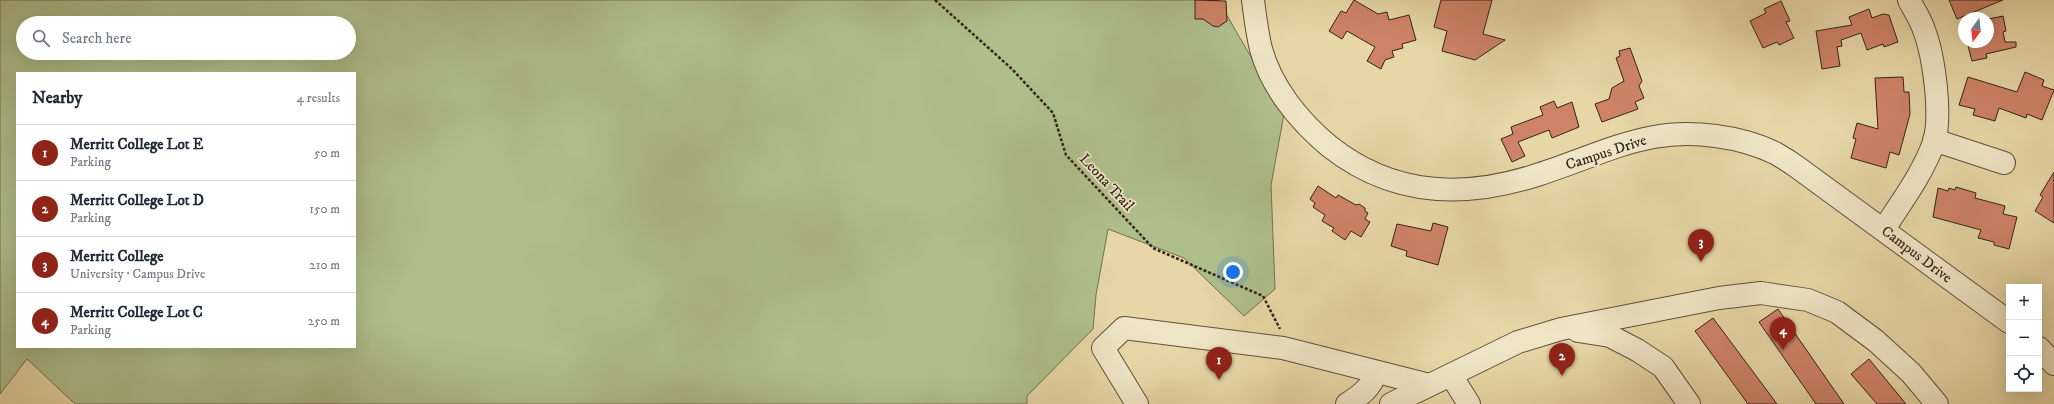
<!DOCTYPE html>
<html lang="en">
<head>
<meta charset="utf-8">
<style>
  :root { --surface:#fff; --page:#f2f2f3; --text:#1f2937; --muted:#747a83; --line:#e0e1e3; --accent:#8f2418 }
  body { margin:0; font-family:"IM FELL DW Pica",serif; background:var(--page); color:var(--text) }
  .controls { position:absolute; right:12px; bottom:12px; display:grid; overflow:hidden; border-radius:0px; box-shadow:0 4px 16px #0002 }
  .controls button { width:36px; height:36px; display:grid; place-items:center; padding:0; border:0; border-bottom:1px solid var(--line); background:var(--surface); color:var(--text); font:20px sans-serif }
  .compass { position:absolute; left:1958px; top:12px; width:36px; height:36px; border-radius:50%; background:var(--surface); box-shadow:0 4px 16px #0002; rotate:195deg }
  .you { position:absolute; left:1233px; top:272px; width:14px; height:14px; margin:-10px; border:3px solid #fff; border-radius:50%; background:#1a73e8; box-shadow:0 0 0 6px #1a73e833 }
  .badge { display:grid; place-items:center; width:26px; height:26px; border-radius:50%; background:var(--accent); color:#fff; font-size:13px; font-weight:700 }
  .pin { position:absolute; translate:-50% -33px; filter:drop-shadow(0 1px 2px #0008) }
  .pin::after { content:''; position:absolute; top:21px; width:14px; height:12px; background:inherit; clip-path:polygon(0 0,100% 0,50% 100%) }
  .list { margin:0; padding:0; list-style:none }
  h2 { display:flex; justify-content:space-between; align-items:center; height:52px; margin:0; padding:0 16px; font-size:17px }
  h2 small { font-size:13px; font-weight:400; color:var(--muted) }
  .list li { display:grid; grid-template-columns:26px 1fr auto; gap:12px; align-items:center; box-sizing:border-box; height:56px; padding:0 16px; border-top:1px solid var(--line) }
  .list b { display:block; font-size:15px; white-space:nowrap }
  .list p { margin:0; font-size:13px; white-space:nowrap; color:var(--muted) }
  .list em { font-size:13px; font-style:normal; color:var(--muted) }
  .icon { flex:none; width:22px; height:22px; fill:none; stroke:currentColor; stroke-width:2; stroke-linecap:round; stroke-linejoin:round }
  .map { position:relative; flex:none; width:2054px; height:404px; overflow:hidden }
  .search { position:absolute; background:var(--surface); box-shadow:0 4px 16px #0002; left:16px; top:16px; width:340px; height:44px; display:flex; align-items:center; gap:10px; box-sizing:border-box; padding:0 14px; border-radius:22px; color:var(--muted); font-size:15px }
  .panel { position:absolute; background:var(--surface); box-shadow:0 4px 16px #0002; left:16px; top:72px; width:340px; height:276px; border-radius:0px }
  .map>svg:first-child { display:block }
  .green { fill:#afbf8c; stroke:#727154; fill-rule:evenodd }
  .building { fill:#ce8367; stroke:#34231c }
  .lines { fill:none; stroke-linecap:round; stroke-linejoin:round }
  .minor-casing { stroke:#61503e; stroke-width:24 }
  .path { stroke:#34231c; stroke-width:2.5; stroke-dasharray:3 2; stroke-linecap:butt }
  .minor { stroke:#efe5c5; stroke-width:22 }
  .labels { text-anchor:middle; stroke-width:3.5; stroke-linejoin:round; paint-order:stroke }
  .street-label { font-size:15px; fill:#34231c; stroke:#efe5c5 }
</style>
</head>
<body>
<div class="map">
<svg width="2054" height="404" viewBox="0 0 2054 404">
  <rect width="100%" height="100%" fill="#e7d7a6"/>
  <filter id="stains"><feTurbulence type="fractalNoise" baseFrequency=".005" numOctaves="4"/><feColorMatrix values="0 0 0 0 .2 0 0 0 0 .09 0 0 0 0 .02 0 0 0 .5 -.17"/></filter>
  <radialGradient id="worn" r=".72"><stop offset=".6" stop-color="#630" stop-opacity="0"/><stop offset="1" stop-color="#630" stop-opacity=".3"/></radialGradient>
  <path class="green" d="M0 0H1218L1284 114 1271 185 1275 289 1244 316 1184 258 1108 229 1096 295 1093 329 1027 396V404H75L27 359 0 394ZM23 23H349V53H23ZM17 73H355V347H17Z"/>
  <g class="building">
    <path d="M1195 0 1226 1 1227 21 1218 27 1213 26 1203 19H1195Z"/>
    <path d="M1354 0 1378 14 1387 12 1389 20 1409 15 1416 40 1402 44 1403 48 1392 51 1394 57 1385 60 1381 69 1367 61 1375 47 1347 31 1342 39 1329 31 1341 11 1346 13Z"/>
    <path d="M1441 0H1492L1483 34 1505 40 1475 60 1442 51 1447 31 1434 27Z"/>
    <path d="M1949 0H2003L1957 19Z"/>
    <path d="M1781 1 1790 21 1786 22 1794 38 1779 45 1777 42 1763 48 1750 21 1766 13 1764 9Z"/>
    <path d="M1869 9 1872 18 1883 14 1889 15 1898 42 1884 47 1883 44 1867 50 1861 33 1841 40 1842 46 1837 47 1840 66 1822 69 1816 31 1852 25 1849 17Z"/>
    <path d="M2003 16 2006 31 2003 32 2005 42H2016V47L1986 54 1987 58 1972 61 1967 42H1988V19Z"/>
    <path d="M1630 48 1642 81 1639 86 1644 98 1635 102 1638 109 1602 122 1595 104 1609 99 1612 88 1624 81 1616 58 1620 56 1619 51Z"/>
    <path d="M2025 72 2044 80 2042 86 2054 90 2042 120 2027 114 2026 118 1999 108 1995 121 1973 115 1975 109 1959 105 1968 77 2017 92Z"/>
    <path d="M1903 77 1904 92H1909L1910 114 1899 155 1890 152 1886 168 1851 158 1856 139 1853 138 1857 123 1878 129 1875 78Z"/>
    <path d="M1554 101 1557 108 1572 102 1579 127 1552 138 1549 130 1518 142 1525 156 1512 162 1501 139 1513 134 1511 127 1543 115 1540 107Z"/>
    <path d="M2054 172V223L2035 211 2043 197 2040 195Z"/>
    <path d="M1318 186 1336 198 1338 195 1356 205 1359 204 1365 208V211L1368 213 1365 219 1370 222 1361 237 1351 231 1345 240 1332 231 1334 228 1322 221 1325 215 1313 207 1315 203 1310 199Z"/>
    <path d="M1956 187 1976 193 1975 198 2005 206 2003 214 2017 217 2009 249 1994 245V242L1978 238 1981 230 1933 217 1938 188 1948 191 1949 188 1955 190Z"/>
    <path d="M1433 223 1448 227 1438 265 1406 256 1407 251 1391 246 1397 224 1431 231Z"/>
    <path d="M1778 309 1844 404H1816L1759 322Z"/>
    <path d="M1713 318 1777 404H1748L1695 331Z"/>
    <path d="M1869 359 1906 404H1877L1851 374Z"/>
  </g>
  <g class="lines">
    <g class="minor-casing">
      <g id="minor">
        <path d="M1253 0C1255 16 1257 33 1261 49 1271 87 1300 122 1329 146 1393 197 1465 199 1540 174 1578 162 1615 144 1654 137 1692 130 1740 136 1775 153 1782 157 1790 162 1797 167L2009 322"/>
        <path d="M1934 140 2004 163"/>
        <path d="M1884 229C1902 201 1923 173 1934 142 1942 115 1934 56 1924 30 1921 20 1914 10 1909 0"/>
        <path d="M1578 331 1610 336 1637 350 1663 367 1689 404"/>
        <path d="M2039 348 2054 364"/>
        <path d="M1451 375 1469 404"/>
        <path d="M1137 404 1103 348 1124 328 1283 348 1429 385"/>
        <path d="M1347 404C1360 396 1372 387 1376 372"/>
        <path d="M1391 404 1518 342 1561 329 1719 298 1761 293 1808 300 1837 312 1876 341 1911 373 1937 404"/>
      </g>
    </g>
    <path class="path" d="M935 0 1012 69 1053 113 1066 155 1153 248 1263 296 1280 329"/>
    <use href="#minor" class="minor"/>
  </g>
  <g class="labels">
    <g class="street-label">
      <text transform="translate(1606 152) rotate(-18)" y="5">Campus Drive</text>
      <text transform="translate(1107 182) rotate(47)" y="5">Leona Trail</text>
      <text transform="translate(1917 254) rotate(37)" y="5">Campus Drive</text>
    </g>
  </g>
  <rect width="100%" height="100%" filter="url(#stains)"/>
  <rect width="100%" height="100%" fill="url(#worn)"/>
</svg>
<div class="controls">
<button>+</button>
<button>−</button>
<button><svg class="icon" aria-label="locate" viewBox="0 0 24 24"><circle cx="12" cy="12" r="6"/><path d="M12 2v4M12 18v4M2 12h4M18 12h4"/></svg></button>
</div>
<svg class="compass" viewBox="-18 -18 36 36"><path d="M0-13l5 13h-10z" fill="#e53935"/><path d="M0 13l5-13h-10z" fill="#747a83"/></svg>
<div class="you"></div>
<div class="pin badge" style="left:1219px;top:380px">1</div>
<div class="pin badge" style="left:1562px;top:376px">2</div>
<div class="pin badge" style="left:1701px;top:262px">3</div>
<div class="pin badge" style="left:1783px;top:350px">4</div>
<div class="search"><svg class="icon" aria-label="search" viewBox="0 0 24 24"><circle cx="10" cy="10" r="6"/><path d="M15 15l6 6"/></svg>Search here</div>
<section class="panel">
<h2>Nearby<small>4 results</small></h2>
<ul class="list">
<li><span class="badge">1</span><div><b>Merritt College Lot E</b><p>Parking</p></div><em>50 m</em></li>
<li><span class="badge">2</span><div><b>Merritt College Lot D</b><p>Parking</p></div><em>150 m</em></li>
<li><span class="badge">3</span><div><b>Merritt College</b><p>University · Campus Drive</p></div><em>210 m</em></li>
<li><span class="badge">4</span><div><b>Merritt College Lot C</b><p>Parking</p></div><em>250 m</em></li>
</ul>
</section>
</div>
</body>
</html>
